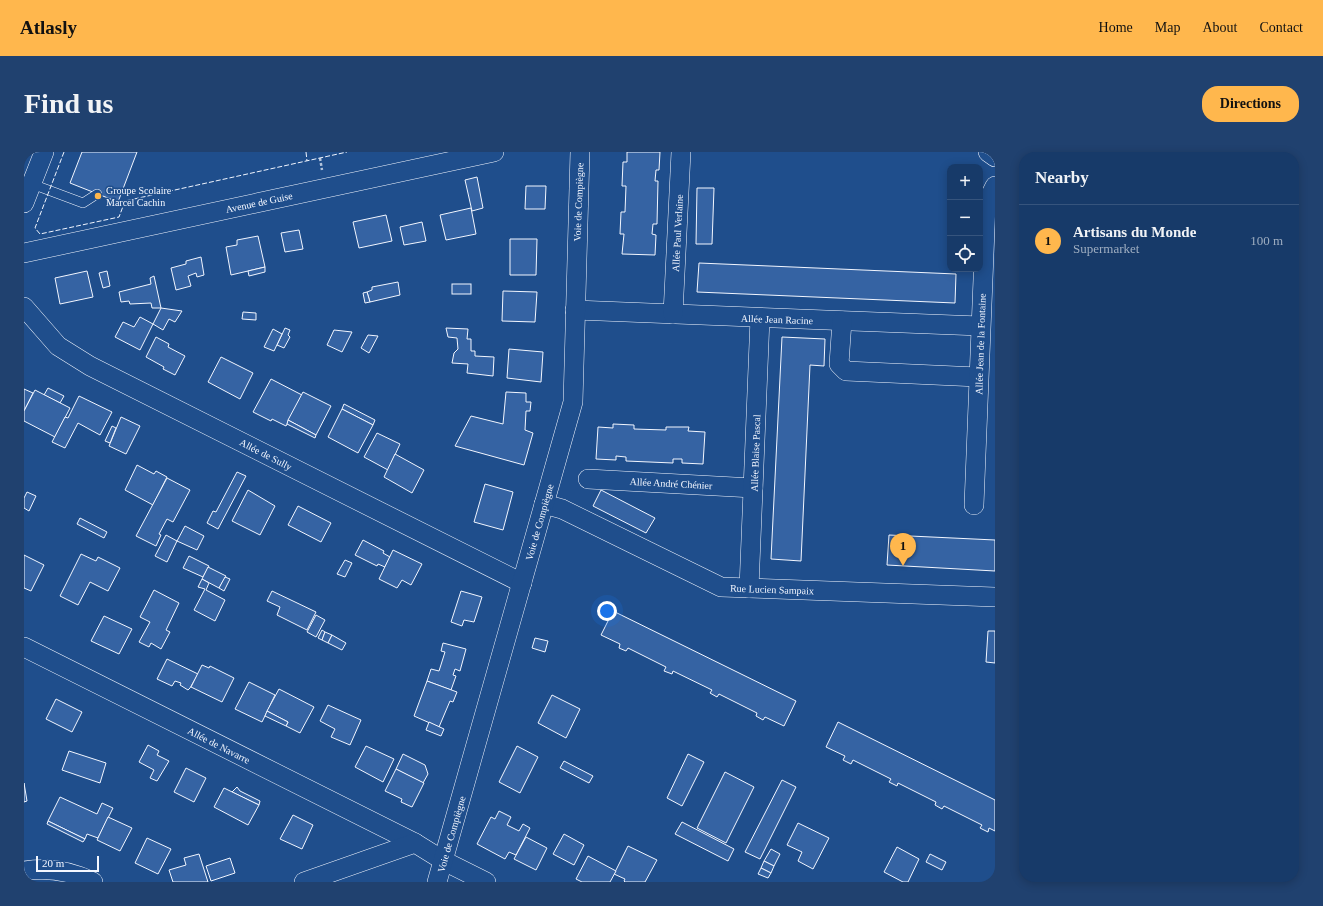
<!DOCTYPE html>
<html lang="en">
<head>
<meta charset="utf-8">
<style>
  :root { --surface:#173a69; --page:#20416f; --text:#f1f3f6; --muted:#9eadc0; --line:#36547d; --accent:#ffb74d }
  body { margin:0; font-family:"Times New Roman",serif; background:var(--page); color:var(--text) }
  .controls { position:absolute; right:12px; top:12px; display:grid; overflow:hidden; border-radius:8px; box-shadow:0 2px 10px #0003 }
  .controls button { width:36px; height:36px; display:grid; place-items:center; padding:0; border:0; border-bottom:1px solid var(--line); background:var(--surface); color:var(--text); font:20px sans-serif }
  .scale { position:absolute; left:12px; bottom:10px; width:63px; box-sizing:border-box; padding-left:4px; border:2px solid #f2f6ff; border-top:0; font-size:11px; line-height:14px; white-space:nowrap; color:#f2f6ff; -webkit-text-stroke:3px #1f4e8c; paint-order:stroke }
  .you { position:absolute; left:583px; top:459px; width:14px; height:14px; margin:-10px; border:3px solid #fff; border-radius:50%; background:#1a73e8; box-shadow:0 0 0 6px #1a73e833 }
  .badge { display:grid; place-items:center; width:26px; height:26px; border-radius:50%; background:var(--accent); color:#111; font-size:13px; font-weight:700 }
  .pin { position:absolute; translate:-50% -33px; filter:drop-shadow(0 1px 2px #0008) }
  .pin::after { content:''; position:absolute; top:21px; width:14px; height:12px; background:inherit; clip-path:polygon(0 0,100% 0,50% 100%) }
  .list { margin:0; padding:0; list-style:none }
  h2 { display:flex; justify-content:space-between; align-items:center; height:52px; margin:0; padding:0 16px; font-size:17px }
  h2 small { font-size:13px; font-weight:400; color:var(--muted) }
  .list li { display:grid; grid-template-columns:26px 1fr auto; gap:12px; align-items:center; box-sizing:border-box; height:72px; padding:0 16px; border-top:1px solid var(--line) }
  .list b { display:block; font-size:15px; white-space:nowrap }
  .list p { margin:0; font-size:13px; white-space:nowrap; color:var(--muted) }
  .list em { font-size:13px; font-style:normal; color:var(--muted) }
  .icon { flex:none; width:22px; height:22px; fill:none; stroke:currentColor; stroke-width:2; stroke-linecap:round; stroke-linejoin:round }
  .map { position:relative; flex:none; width:971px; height:730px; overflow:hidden; border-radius:16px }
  header { display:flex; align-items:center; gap:24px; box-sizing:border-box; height:56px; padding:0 20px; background:var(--accent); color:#111 }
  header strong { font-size:19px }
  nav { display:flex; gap:22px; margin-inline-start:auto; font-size:14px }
  .intro { display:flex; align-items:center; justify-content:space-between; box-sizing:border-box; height:96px; padding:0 24px }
  h1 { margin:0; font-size:28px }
  .button { padding:10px 18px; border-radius:16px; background:var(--accent); color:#111; font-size:14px; font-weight:700 }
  main { display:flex; gap:24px; padding:0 24px }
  aside { flex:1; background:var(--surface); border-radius:16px; box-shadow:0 2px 10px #0003 }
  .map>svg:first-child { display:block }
  .building { fill:#3563a3; stroke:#f2f6ff }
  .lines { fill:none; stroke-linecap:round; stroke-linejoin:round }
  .lane-casing { stroke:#f2f6ff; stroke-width:10 }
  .street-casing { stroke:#f2f6ff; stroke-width:20 }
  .path { stroke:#b3c4dc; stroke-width:2.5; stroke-dasharray:3 2; stroke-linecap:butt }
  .lane { stroke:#1f4e8c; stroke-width:9 }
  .street { stroke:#1f4e8c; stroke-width:19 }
  .fence { stroke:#f2f6ff; stroke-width:1; stroke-dasharray:5 2; stroke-linecap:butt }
  .poi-dot { fill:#ffb74d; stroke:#1f4e8c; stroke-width:1.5 }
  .labels { text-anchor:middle; stroke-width:3; stroke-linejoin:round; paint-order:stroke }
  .poi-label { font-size:10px; fill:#f2f6ff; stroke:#1f4e8c; text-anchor:start }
  .street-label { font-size:10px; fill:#f2f6ff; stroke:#1f4e8c }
</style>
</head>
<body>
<header>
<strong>Atlasly</strong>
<nav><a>Home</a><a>Map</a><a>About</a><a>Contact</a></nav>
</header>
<div class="intro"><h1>Find us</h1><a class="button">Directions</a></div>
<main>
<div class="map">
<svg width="971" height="730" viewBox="0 0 971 730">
  <rect width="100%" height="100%" fill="#1f4e8c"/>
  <g class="building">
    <path d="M58 0H113L94 50 46 31Z"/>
    <path d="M603 0H636L635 18H632L631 29H634L633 72H629L628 82 632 83 631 103 598 102 600 82H596L597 60H601L602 34H598L599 10H603Z"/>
    <path d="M453 25 459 56 448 59 441 28Z"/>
    <path d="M502 34H522L521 57H501Z"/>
    <path d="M673 36H690L688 92H672Z"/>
    <path d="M447 56 452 82 422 88 416 63Z"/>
    <path d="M362 63 368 89 335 96 329 70Z"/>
    <path d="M398 70 402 89 380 93 376 75Z"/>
    <path d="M275 78 279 97 261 100 257 81Z"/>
    <path d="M234 84 241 115 207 123 202 95 213 93V88Z"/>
    <path d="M486 87H513L512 123H486Z"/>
    <path d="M177 105 180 123 173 125 172 121 164 124 167 134 152 138 147 116 162 112V109Z"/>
    <path d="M675 111 932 122 931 151 673 140Z"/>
    <path d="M241 115V120L225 124 224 119Z"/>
    <path d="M63 119 69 145 36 152 31 126Z"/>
    <path d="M83 119 86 134 79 136 75 121Z"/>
    <path d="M130 124 137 156H128L127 151 106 152 105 149 97 150 95 140 127 132 126 126Z"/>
    <path d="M374 130 376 143 346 150 343 140 348 138V135Z"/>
    <rect x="428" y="132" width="19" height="10"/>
    <path d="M479 139 513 140 511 170 478 169Z"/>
    <path d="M343 140 346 150 341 151 339 141Z"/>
    <path d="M137 156 158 159 151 170 145 167 139 178 129 172Z"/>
    <path d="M219 160 232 161V168L218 167Z"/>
    <path d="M116 165 129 172 116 198 91 185 99 170 110 175Z"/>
    <path d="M261 176 266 178 264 183 266 185 260 196 253 193Z"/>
    <path d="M422 176 444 177 443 187H447V199H451V204L470 205 469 224 443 221 444 212 428 211 430 201 434 197 433 186 424 185Z"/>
    <path d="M249 177 258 182 250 199 240 195Z"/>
    <path d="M310 178 328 180 318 200 303 193Z"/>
    <path d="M344 183 354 184 345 201 337 196Z"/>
    <path d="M132 185 145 192 144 195 161 204 151 223 139 217 140 215 122 205Z"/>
    <path d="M758 185 801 187 800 214 786 213 777 409 747 407Z"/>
    <path d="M485 197 519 200 517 230 483 226Z"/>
    <path d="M197 205 229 221 216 247 184 230Z"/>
    <path d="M247 227 278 243 262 274 248 267 247 269 229 260Z"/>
    <path d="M24 236 40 244 36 251 20 243Z"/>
    <path d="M0 237 9 241 0 259Z"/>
    <path d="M11 238 46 256 31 285 0 269V259Z"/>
    <path d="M279 240 307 254 292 283 264 268Z"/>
    <path d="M482 240 502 241V250H507L506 259H502L501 278 509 281 500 313 431 294 447 264 479 272Z"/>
    <path d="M55 244 88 260 76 283 54 271 41 296 28 290 41 265 44 266Z"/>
    <path d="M320 252 351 268 349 273 318 257Z"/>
    <path d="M318 257 349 273 334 301 304 285Z"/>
    <path d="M97 265 116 274 102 302 85 294Z"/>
    <path d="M264 268 292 283 291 286 263 272Z"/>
    <path d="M589 272 610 273V277L642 278V275H665L664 279 681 280 679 312 658 311V307H649V311L602 309V305L592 304V308L572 307 574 275 589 276Z"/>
    <path d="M88 274 92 276 86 291 81 289Z"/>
    <path d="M353 281 376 292 364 318 340 305Z"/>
    <path d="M371 302 400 318 388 341 360 325Z"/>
    <path d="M113 313 130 322 132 319 143 325 129 353 101 338Z"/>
    <path d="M213 320 222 324 194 377 183 371 189 359 192 360Z"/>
    <path d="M143 326 166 338 149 370 143 367 135 382 137 383 132 394 112 384Z"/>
    <path d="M461 332 489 340 479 378 450 370Z"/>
    <path d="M224 338 251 354 236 383 208 369Z"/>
    <path d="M577 338 631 366 622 381 569 354Z"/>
    <path d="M3 340 12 344 5 359 0 356V346Z"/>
    <path d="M274 354 307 371 297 390 264 373Z"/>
    <path d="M56 366 83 380 80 386 53 372Z"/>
    <path d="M161 374 180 384 173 398 153 389Z"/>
    <path d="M142 383 153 389 143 410 131 404Z"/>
    <path d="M865 383 971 388V419L863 413Z"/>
    <path d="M339 388 360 399 359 401 366 405 361 415 354 412 353 414 331 403Z"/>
    <path d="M369 398 398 412 387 433 378 428 373 436 355 427Z"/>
    <path d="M57 402 72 409 74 405 96 416 84 439 66 430 54 453 36 444Z"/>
    <path d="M0 403 20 413 7 439 0 436Z"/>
    <path d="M165 404 185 414 179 425 159 416Z"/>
    <path d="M321 408 328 411 321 425 313 422Z"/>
    <path d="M184 415 202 424 195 436 178 427Z"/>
    <path d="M201 425 206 427 200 439 195 436Z"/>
    <path d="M178 427 185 431 182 438 201 448 191 469 170 458 181 437 174 435Z"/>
    <path d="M130 438 155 451 142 478 146 480 137 497 127 491 125 495 115 490 126 470 116 465Z"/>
    <path d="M248 439 292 460 283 478 253 463 256 455 243 449Z"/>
    <path d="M437 439 458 445 450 470 440 468 438 474 427 470Z"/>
    <path d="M589 459 772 549 760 574 741 565 739 568 732 564 733 561 695 542 693 545 686 541 688 538 649 519 648 522 640 519 642 515 604 496 602 499 595 496 596 492 577 483Z"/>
    <path d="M292 463 301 468 292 485 283 480Z"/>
    <path d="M80 464 108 477 95 502 67 489Z"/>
    <path d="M298 478 301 480 298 488 294 486Z"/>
    <path d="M964 479H971V511L962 510Z"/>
    <path d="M301 480 308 483 304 491 298 488Z"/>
    <path d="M308 483 322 491 318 498 304 491Z"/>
    <path d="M511 486 524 489 521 500 508 496Z"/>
    <path d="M419 491 442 497 436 519 431 517 429 523 432 524 427 538 403 529 407 517 415 519 421 500 417 499Z"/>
    <path d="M143 507 174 522 166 536 164 538 156 533 157 531 151 529 148 534 133 527Z"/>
    <path d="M178 513 185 516 186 514 210 526 198 550 167 535Z"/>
    <path d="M403 529 433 540 429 550 426 549 415 575 390 564Z"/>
    <path d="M225 530 251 543 238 570 211 557Z"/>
    <path d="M255 537 290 555 276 581 262 574 264 570 243 559Z"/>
    <path d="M528 543 556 557 542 586 514 571Z"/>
    <path d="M32 547 58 560 48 580 22 567Z"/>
    <path d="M304 553 337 568 326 593 307 585 311 577 296 569Z"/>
    <path d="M243 559 264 570 262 574 241 564Z"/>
    <path d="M405 570 420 577 417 584 402 578Z"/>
    <path d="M814 570 971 648V679L965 676 964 680 956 676 958 673 920 654 918 657 911 653 912 650 874 631 873 634 865 630 867 627 829 608 827 612 819 608 821 604 802 595Z"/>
    <path d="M124 593 135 599 133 603 145 609 133 629 126 626 130 618 115 610Z"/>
    <path d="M342 594 370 607 359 630 331 615Z"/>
    <path d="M493 594 514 605 496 641 475 630Z"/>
    <path d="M45 599 82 611 76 631 38 618Z"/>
    <path d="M379 602 401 613 404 622 399 631 372 617Z"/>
    <path d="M664 602 680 610 658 654 643 646Z"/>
    <path d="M540 609 569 624 565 631 536 616Z"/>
    <path d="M162 616 182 626 170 650 150 640Z"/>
    <path d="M372 617 400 631 388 655 377 650 378 647 361 639Z"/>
    <path d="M701 620 730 635 702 691 673 676Z"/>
    <path d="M758 628 772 635 736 707 721 700Z"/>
    <path d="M0 631 3 649 0 650Z"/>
    <path d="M213 635 216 639 236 649 235 653 208 640Z"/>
    <path d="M200 636 235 653 224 673 190 655Z"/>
    <path d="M36 645 73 662 78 651 89 656 74 686 63 682 61 687 24 669Z"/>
    <path d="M475 659 487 665 483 673 495 679 499 672 506 676 492 703 485 700 481 707 453 692 467 665 471 667Z"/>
    <path d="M269 663 289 673 278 697 256 687Z"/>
    <path d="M84 665 108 676 96 699 73 688Z"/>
    <path d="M24 669 61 687 59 690 23 672Z"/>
    <path d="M658 670 710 697 704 709 651 682Z"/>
    <path d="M774 671 805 686 789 717 774 709 778 700 763 693Z"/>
    <path d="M540 682 560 693 550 713 529 702Z"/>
    <path d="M502 685 523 696 512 718 490 707Z"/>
    <path d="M123 686 147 697 134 722 111 711Z"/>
    <path d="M604 694 633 708 621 730H601L600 729 601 727 590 722Z"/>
    <path d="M873 695 895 707 884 730H879L860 720Z"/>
    <path d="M747 697 756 702 750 714 740 709Z"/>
    <path d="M175 702 184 730H149L145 718 162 713 160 706Z"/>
    <path d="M906 702 922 710 918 718 902 710Z"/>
    <path d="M564 704 592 719 586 730H558L552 727Z"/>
    <path d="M206 706 211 721 187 729 182 714Z"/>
    <path d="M740 709 750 714 747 721 737 716Z"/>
    <path d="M737 716 747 721 744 726 734 722Z"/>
  </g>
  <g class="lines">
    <g class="lane-casing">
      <path id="lane" d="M8 32 59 51 73 42"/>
    </g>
    <g class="street-casing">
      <g id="street">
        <path d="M964 0 971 5"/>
        <path d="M0 51 20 0"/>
        <path d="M0 101 470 0"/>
        <path d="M0 155 34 194 66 214 498 431"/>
        <path d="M551 158 956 174"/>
        <path d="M649 162 657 0"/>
        <path d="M818 169 815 212 822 219 954 225"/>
        <path d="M564 327 729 336"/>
        <path d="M520 352 538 357 697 435 971 445"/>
        <path d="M950 353 962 52 971 34"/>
        <path d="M725 436 736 166"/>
        <path d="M0 495 391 691"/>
        <path d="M0 719C24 715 47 719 69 730"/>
        <path d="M280 730 391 691 420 709 462 730"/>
        <path d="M413 730 549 250 556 0"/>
      </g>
    </g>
    <path class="path" d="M296 6 298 18"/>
    <use href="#lane" class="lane"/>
    <use href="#street" class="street"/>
    <g class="fence">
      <path d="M40 0 11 76 16 82 95 65 101 49 323 0"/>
      <path d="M282 0 283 9"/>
    </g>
  </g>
  <circle class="poi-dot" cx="74" cy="44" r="4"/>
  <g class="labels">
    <g class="poi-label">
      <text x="82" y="42">Groupe Scolaire<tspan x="82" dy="12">Marcel Cachin</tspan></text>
    </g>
    <g class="street-label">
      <text transform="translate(235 50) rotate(-12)" y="4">Avenue de Guise</text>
      <text transform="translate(554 50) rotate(-88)" y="4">Voie de Compiègne</text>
      <text transform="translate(653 81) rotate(-87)" y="4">Allée Paul Verlaine</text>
      <text transform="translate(753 167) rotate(2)" y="4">Allée Jean Racine</text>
      <text transform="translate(956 192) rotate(-88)" y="4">Allée Jean de la Fontaine</text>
      <text transform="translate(731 301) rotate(-88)" y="4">Allée Blaise Pascal</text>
      <text transform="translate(242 302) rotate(27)" y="4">Allée de Sully</text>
      <text transform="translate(647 331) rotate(3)" y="4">Allée André Chénier</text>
      <text transform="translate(515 370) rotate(-74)" y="4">Voie de Compiègne</text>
      <text transform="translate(748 437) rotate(2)" y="4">Rue Lucien Sampaix</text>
      <text transform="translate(195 593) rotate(27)" y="4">Allée de Navarre</text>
      <text transform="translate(427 682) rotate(-74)" y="4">Voie de Compiègne</text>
    </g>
  </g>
</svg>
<div class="controls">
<button>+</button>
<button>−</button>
<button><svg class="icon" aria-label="locate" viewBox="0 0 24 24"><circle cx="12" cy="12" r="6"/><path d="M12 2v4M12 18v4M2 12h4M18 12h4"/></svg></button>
</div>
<div class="scale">20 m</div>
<div class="you"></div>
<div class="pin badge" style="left:879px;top:414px">1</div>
</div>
<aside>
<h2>Nearby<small></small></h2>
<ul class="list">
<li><span class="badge">1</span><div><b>Artisans du Monde</b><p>Supermarket</p></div><em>100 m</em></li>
</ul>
</aside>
</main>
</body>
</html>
